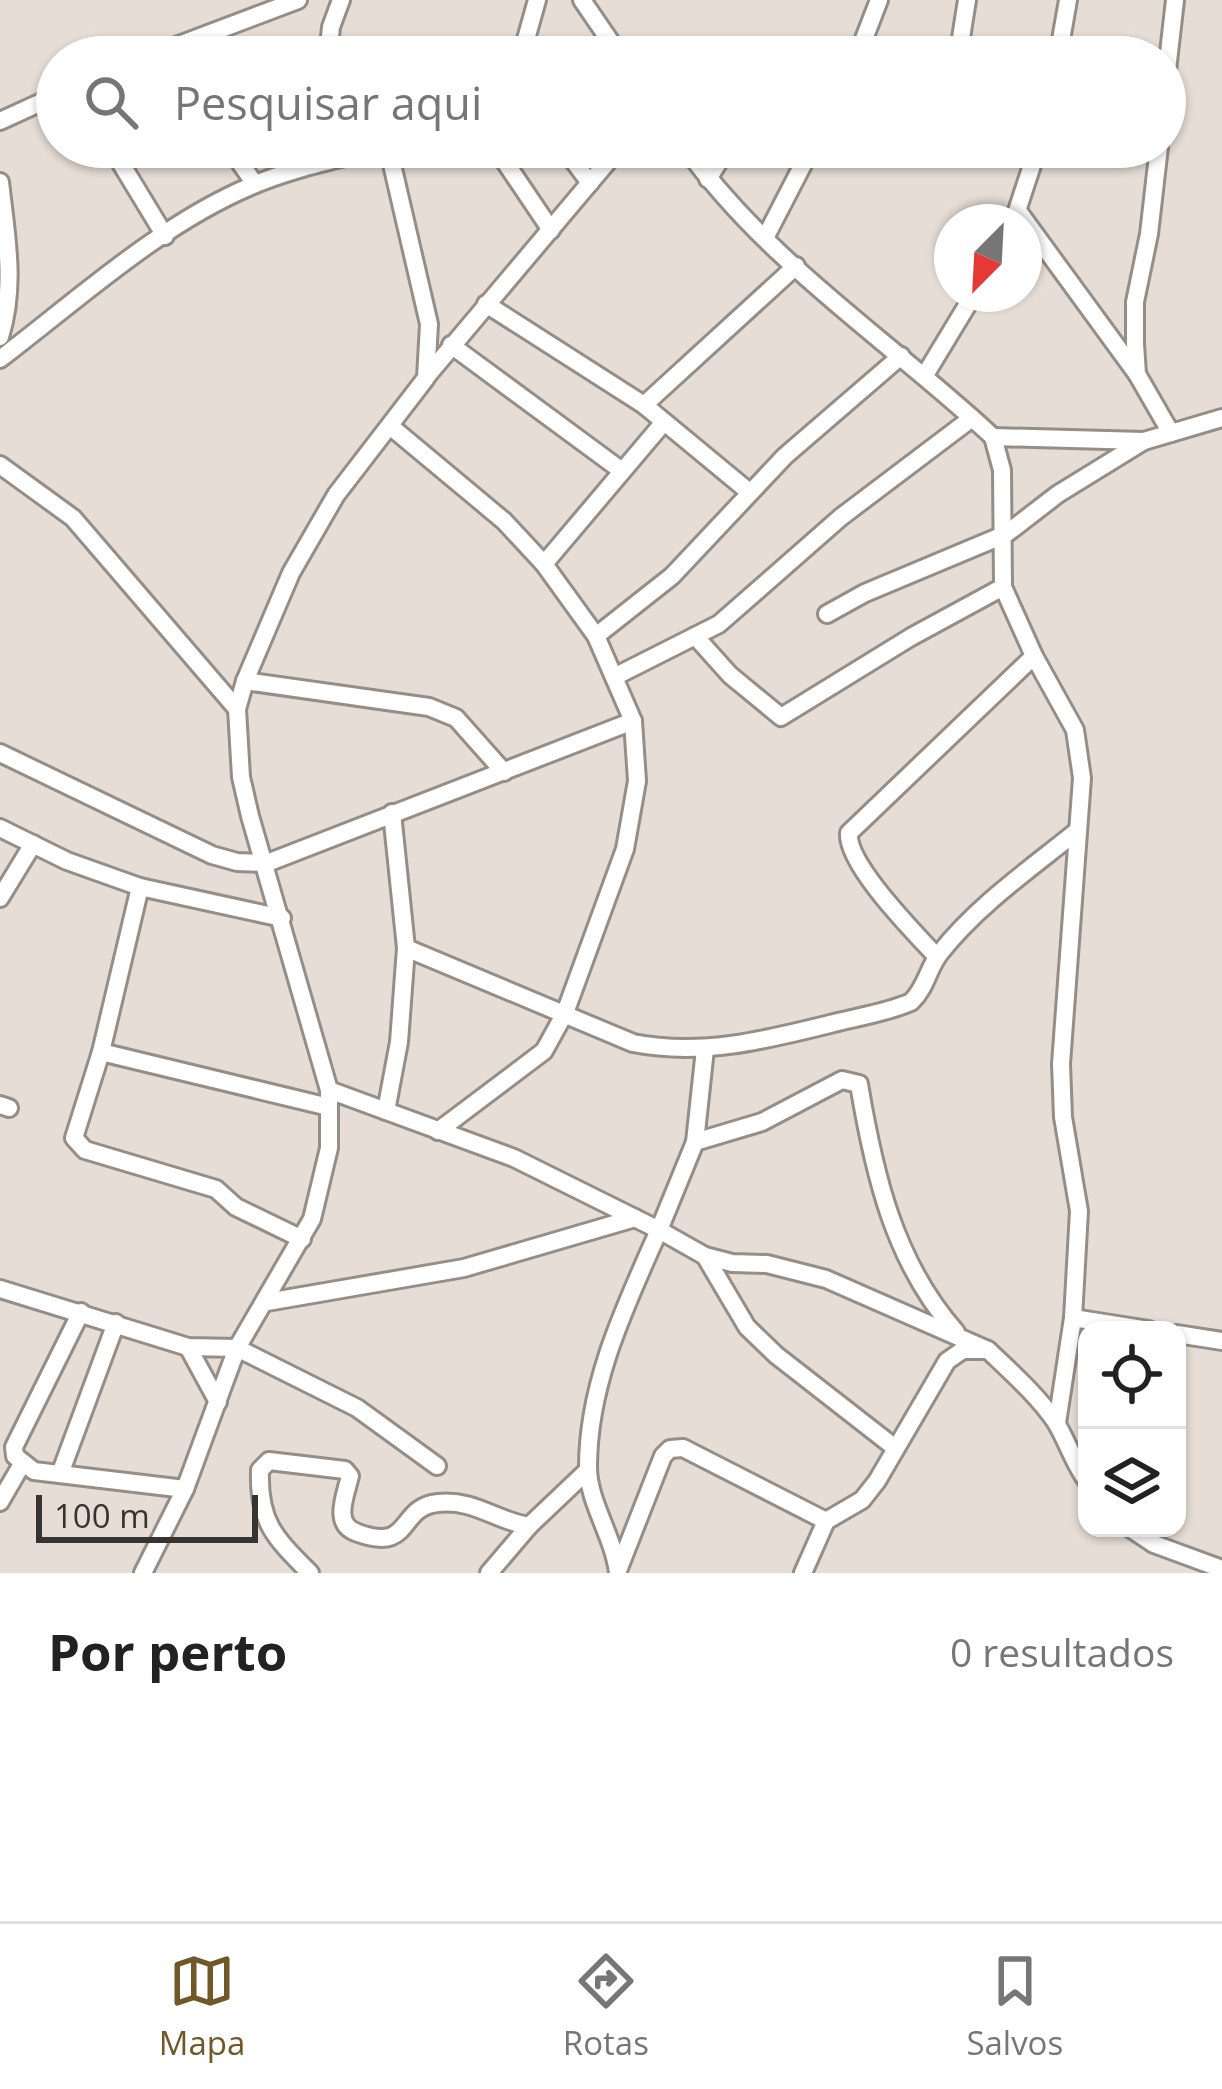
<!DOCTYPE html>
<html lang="pt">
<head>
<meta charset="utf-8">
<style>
  :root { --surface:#fff; --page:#f6f6f6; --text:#222; --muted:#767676; --line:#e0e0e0; --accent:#715829 }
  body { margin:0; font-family:"Open Sans",sans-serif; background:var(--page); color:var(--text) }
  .controls { position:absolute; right:36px; bottom:36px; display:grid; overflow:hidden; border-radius:24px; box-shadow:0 3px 9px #0004 }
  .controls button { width:108px; height:108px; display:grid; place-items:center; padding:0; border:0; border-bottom:3px solid var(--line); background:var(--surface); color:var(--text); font:60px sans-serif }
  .compass { position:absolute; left:934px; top:204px; width:108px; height:108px; border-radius:50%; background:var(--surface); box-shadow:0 3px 9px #0004; rotate:204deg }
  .scale { position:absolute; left:36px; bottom:30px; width:222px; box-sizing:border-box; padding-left:12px; border:6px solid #363330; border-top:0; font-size:33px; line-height:42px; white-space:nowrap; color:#363330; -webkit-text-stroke:9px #e6ddd6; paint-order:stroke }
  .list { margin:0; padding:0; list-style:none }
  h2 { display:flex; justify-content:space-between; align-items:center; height:156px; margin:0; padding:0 48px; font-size:51px }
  h2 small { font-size:39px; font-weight:400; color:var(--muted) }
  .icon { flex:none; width:66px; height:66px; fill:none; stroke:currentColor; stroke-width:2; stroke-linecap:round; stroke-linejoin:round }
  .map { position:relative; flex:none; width:1222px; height:1573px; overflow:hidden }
  .search { position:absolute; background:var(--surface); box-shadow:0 3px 9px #0004; left:36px; right:36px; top:36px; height:132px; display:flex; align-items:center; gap:30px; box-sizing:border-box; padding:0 42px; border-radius:66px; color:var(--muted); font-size:45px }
  .sheet { height:348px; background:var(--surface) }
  nav { display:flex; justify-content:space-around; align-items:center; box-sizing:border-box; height:168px; border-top:3px solid var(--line); background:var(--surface); font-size:33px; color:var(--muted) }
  nav a { display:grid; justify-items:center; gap:6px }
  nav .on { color:var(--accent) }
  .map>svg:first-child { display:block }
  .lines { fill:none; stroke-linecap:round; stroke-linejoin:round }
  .street-casing { stroke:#958d86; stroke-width:22 }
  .street { stroke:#fff; stroke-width:16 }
</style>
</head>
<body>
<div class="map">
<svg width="1222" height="1573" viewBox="0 0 1222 1573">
  <rect width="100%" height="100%" fill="#e6ddd6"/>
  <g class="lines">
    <g class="street-casing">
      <g id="street">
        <path d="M582 0 621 57"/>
        <path d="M864 44 887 57"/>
        <path d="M147 57 298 0"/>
        <path d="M328 57 331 27 341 0"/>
        <path d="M521 57 537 0"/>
        <path d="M857 57 879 0"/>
        <path d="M958 57 967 0"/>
        <path d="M1058 57 1068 0"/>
        <path d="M1165 88 1175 0"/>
        <path d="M0 121 57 95"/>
        <path d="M111 147 165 236"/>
        <path d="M229 147 255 184"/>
        <path d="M495 147 551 230"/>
        <path d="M563 147 590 183"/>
        <path d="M685 147C767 262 891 342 993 437L1002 470 1003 587 1034 656 1075 730 1082 778 1061 1064 1063 1117 1079 1211 1073 1318 1057 1423"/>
        <path d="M1159 147 1149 234 1135 302V344L1137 374 1171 433"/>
        <path d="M708 179 728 147"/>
        <path d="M0 182C6 235 16 285 0 337"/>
        <path d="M1018 211 1137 374"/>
        <path d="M1014 220 1038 147"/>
        <path d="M765 238 812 147"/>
        <path d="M486 304 644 405 748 491"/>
        <path d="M451 345 622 471"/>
        <path d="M0 359C79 299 159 225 251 186 292 168 340 159 384 147"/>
        <path d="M925 375 974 294"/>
        <path d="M427 376 620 147"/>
        <path d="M644 405 796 266"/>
        <path d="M390 426 504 521 544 564 596 636 633 721 637 781 625 849 565 1013 544 1051 438 1131"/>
        <path d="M993 437 1144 441 1222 418"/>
        <path d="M0 465 73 518 237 709"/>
        <path d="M544 564 664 422"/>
        <path d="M827 614 865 593 1006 534 1058 494 1144 441"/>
        <path d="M596 636 672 576 785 456 901 356"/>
        <path d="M695 636 730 675 781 717 911 637 1003 587"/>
        <path d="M614 677 719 624 841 517 972 418"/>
        <path d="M245 681 429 707 456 718 504 772"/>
        <path d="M0 753 212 855 237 862 267 863 633 721"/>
        <path d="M0 828 67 861 140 887 282 918"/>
        <path d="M140 887 101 1052 74 1138 85 1150 216 1189 236 1207 302 1239"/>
        <path d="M0 898 33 844"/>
        <path d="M406 948 633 1043C703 1057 770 1039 838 1022 862 1016 888 1012 911 1002 926 988 928 968 940 953 978 905 1030 869 1077 831"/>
        <path d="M937 957C915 933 846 864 849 833L1034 656"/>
        <path d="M705 1049 695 1142 659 1230 705 1256 732 1263 767 1264 826 1279 988 1350"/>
        <path d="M101 1052 329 1107"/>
        <path d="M329 1090 514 1158 659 1230C626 1305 588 1382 588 1467 588 1502 614 1537 618 1573"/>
        <path d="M0 1105 9 1108"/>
        <path d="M386 1111 399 1042 406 948 392 813"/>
        <path d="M695 1142 762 1122 842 1080 859 1084C874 1174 894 1262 956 1332"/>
        <path d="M705 1256 747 1327 776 1355 894 1447"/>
        <path d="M0 1289 188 1347 237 1348 357 1408 437 1466"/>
        <path d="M267 1302 464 1268 635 1218"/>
        <path d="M81 1312 14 1447 15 1456 34 1471 185 1489"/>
        <path d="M1073 1318 1149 1330"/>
        <path d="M1177 1334 1222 1341"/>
        <path d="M188 1347 218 1402"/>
        <path d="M60 1474 116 1323"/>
        <path d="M0 1502 22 1464"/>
        <path d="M1130 1528 1154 1544 1222 1569"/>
        <path d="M619 1568 663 1456 670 1449 683 1448 826 1521"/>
        <path d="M143 1573 185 1489 237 1348 312 1219 329 1148V1090L250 816 241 777 237 709 245 681 291 573 336 495 426 378 429 324 388 147"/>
        <path d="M310 1573C275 1538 258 1522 260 1470L269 1461 345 1470 350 1476C345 1497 332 1525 358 1533 413 1553 397 1507 438 1503 474 1499 496 1521 529 1526"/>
        <path d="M489 1573 529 1526 588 1470"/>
        <path d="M803 1573 826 1521 862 1500 877 1481 947 1361 963 1350H988C1011 1372 1037 1395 1055 1421 1067 1440 1073 1462 1087 1481"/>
      </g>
    </g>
    <use href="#street" class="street"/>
  </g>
</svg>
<div class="controls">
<button><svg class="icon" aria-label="locate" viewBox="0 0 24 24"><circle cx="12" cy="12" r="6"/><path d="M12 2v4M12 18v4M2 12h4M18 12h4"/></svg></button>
<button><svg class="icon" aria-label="layers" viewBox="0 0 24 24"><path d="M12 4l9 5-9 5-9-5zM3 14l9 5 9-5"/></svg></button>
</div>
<svg class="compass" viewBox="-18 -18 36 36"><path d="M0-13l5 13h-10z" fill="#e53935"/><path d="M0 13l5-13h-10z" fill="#767676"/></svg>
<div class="scale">100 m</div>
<div class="search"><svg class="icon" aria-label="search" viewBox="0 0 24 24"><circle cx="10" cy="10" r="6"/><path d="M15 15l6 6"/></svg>Pesquisar aqui</div>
</div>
<section class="sheet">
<h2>Por perto<small>0 resultados</small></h2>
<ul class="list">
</ul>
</section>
<nav>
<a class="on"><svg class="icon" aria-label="map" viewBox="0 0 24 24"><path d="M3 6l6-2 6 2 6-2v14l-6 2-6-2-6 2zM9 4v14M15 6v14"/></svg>Mapa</a>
<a><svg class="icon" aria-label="directions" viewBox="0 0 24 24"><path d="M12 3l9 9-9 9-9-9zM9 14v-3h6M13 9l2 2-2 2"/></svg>Rotas</a>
<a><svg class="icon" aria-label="saved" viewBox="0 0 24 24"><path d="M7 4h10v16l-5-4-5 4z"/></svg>Salvos</a>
</nav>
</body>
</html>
